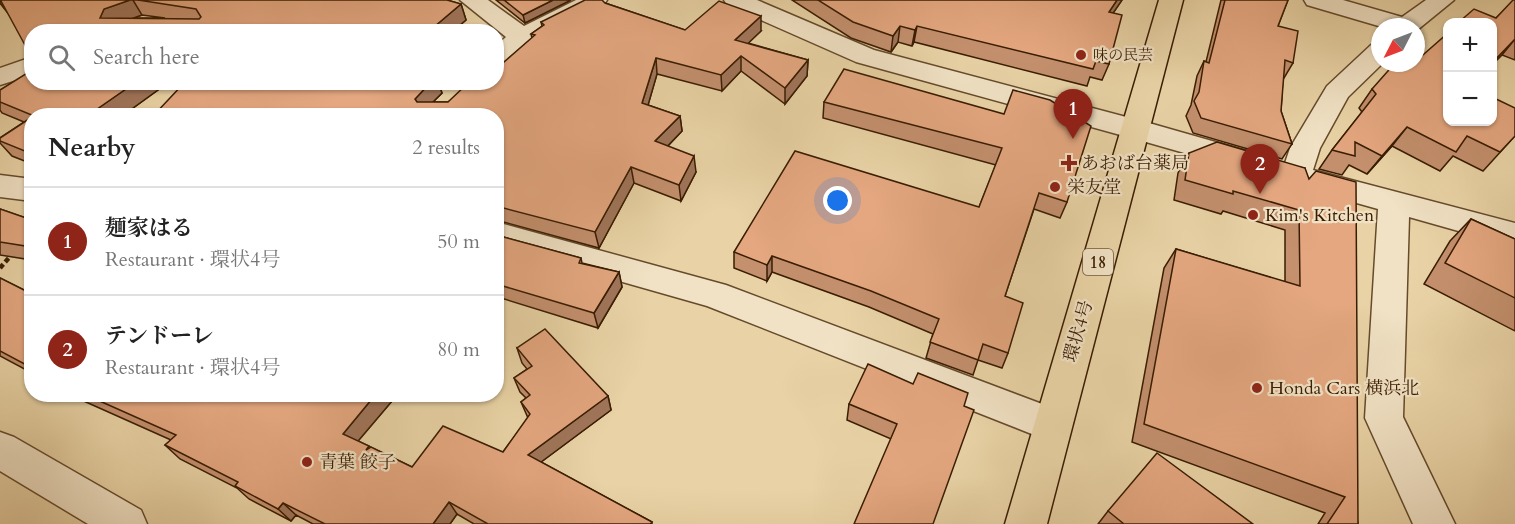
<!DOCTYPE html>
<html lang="en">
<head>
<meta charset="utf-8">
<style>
  :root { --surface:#fff; --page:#f6f6f6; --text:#222; --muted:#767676; --line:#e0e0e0; --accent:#8f2418 }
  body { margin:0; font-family:Cardo,"Noto Serif JP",serif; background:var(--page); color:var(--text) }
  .controls { position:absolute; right:18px; top:18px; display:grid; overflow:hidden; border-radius:12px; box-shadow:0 2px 4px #0004 }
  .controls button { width:54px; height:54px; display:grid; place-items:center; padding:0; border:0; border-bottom:2px solid var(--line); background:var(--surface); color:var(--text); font:30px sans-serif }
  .compass { position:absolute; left:1371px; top:18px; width:54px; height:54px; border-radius:50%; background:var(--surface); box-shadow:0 2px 4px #0004; rotate:228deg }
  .you { position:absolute; left:838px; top:201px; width:21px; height:21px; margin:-15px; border:4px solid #fff; border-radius:50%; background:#1a73e8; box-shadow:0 0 0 9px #1a73e833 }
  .badge { display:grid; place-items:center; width:39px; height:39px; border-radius:50%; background:var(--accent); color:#fff; font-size:20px; font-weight:700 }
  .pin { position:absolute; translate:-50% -50px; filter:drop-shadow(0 2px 3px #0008) }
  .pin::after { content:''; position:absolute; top:32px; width:21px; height:18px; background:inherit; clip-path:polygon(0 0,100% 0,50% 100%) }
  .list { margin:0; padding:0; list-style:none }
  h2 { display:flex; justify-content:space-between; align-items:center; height:78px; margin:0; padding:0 24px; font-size:26px }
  h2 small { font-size:20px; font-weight:400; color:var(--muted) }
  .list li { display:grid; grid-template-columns:39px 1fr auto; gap:18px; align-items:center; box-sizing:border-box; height:108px; padding:0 24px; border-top:2px solid var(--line) }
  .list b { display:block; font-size:22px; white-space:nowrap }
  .list p { margin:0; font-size:20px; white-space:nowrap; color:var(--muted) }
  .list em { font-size:20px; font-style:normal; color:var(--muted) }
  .icon { flex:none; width:33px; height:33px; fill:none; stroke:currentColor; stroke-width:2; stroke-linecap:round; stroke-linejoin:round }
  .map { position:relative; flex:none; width:1515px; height:524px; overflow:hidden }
  .search { position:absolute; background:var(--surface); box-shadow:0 2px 4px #0004; left:24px; top:24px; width:480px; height:66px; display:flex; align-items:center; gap:15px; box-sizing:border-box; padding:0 21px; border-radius:24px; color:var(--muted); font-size:22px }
  .panel { position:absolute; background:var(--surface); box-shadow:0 2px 4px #0004; left:24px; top:108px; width:480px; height:294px; border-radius:24px }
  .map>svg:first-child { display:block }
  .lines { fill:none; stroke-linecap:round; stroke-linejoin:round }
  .minor-casing { stroke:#654a2b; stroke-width:3 }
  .tertiary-casing { stroke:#654a2b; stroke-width:3 }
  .primary-casing { stroke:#391c02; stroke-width:3 }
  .path { stroke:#391c02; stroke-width:4.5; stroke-dasharray:5 3; stroke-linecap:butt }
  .minor { fill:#f1e2c5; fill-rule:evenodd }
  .tertiary { fill:#f1e2c5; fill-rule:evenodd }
  .primary { fill:#e9d3a6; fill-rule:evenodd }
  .wall { fill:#c4906e; stroke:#391c02; stroke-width:1.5; fill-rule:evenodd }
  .shaded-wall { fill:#a0755a; stroke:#391c02; stroke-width:1.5 }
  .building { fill:#e4a780; stroke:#391c02; stroke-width:1.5 }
  .poi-dot { fill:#8f2418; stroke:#f1e2c5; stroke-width:2 }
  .labels { text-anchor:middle; stroke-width:4.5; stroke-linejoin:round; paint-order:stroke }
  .far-poi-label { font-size:15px; fill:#391c02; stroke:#f1e2c5; text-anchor:start }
  .shield { fill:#f1e2c5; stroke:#70573c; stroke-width:1.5 }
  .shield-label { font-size:16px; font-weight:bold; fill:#391c02 }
  .poi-label { font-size:18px; fill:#391c02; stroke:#f1e2c5; text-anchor:start }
  .street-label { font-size:18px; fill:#391c02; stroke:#f1e2c5 }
</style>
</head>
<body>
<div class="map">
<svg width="1515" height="524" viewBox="0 0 1515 524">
  <rect width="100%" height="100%" fill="#e9d3a6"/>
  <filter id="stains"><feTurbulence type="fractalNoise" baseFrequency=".00333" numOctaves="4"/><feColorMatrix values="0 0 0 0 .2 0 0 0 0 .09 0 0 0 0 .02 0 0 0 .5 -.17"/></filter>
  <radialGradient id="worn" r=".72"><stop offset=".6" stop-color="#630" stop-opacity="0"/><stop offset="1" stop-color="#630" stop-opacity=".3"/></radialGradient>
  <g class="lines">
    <g class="minor-casing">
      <g id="minor">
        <path d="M460 0H488L524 26 576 0H607L604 5 531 42 505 66 496 68V46L506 37Z"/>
        <path d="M1304 0H1343L1402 17 1426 0H1454L1416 31V27H1382L1307 5Z"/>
        <path d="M1380 43V63H1383L1348 97 1320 148 1313 170 1515 223V247L1409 217 1403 417 1455 524H1413L1365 418 1378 209 1303 188 1301 184 1296 186 1285 182 1281 175 1290 148 1327 86 1371 45Z"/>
        <path d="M32 57V75L0 85V68Z"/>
        <path d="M1135 119 1254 153 1259 160 1254 167 1244 170 1125 136 1121 129 1125 122Z"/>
        <path d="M0 175 32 179V201L0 197Z"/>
        <path d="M496 222 726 285 1066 413 1071 425 1066 437 1052 442 707 306 496 246Z"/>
      </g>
    </g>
    <g class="tertiary-casing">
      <g id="tertiary">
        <path d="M724 0H757L874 50 1145 122 1149 129 1145 136 1135 139 856 62 727 5Z"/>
        <path d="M0 432 14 437 141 510 147 524H88L0 471Z"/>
      </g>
    </g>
    <g class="primary-casing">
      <path id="primary" d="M1159 0H1183L1047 524H1005Z"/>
    </g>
    <path class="path" d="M0 268 13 253"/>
    <use href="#minor" class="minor"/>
    <use href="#tertiary" class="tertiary"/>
    <use href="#primary" class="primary"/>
  </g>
  <g class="wall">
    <path d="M0 0H447L461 4 466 20 452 32H32L8 13 0 3ZM142 15 165 18H133Z"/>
    <path d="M496 0H571L525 23Z"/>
    <path d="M792 0H1122L1113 13 1109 64 1102 80 1090 77 1087 86 914 42 912 46 898 42 891 52 851 38Z"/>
    <path d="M1221 0H1288L1278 26 1293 63 1284 78 1283 77 1281 111 1292 144 1282 159 1193 133 1186 116 1191 105 1197 76 1204 61 1206 62Z"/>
    <path d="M1515 0V60L1502 55 1496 18Z"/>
    <path d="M605 3 685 30 761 31 748 43 808 60 807 76 785 104 741 71 722 91 657 74 648 105 680 116 682 131 668 146 696 172 681 201 634 183 599 248 496 220V116L185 82H438L442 93 433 102H448L477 86 532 38 531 34 542 26 541 22Z"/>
    <path d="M1416 63 1448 122 1515 136 1483 171 1453 156 1440 171 1392 146 1367 174 1349 165 1342 175 1319 169 1332 150 1362 112 1359 108 1372 89Z"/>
    <path d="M32 82H169L122 116H32V164L12 156 0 143V138L24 122 2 113 0 110V90Z"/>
    <path d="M824 102 1004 114 1067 202 1060 218 1034 209 1005 296 1008 353 1002 368 978 360 973 375 926 358 933 334 869 307 772 272 767 281 734 268V252L979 207 996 165 823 118Z"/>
    <path d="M1189 153 1305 168 1358 524H1318L1325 513 1132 442 1164 268 1176 249 1285 282V230L1223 211 1221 214 1174 200 1178 173Z"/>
    <path d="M0 209 32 220V260L0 255Z"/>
    <path d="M1471 219 1515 239V331L1424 284 1450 241Z"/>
    <path d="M496 235 581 258 582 263 619 272 622 287 598 328 501 298 496 305Z"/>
    <path d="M0 278 32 294V373L0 356Z"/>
    <path d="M517 348 608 396 611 410 541 462 652 522V524H474L457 514 450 524H313L296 515 291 521 249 499 237 488 180 459 165 445 171 440 68 394H398L358 441 412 467 503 452 528 418 521 402 526 398 520 392 514 378 527 369 522 363Z"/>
    <path d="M849 404 964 406 891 439 847 420Z"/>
    <path d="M1108 511 1253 524H1098Z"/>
  </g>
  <g class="shaded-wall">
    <path d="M130 0H133L142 15 114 25 100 18 104 9Z"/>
    <path d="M553 0H571L525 23 523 15Z"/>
    <path d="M1117 0H1122L1103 28 1109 12Z"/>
    <path d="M0 1H1L11 17 0 3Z"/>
    <path d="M461 4 466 20 452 32H428Z"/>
    <path d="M761 16V31L735 56V40Z"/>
    <path d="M900 26 898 42 891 52 893 36Z"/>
    <path d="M917 26 914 42 912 46 915 30Z"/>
    <path d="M217 27 219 32H210Z"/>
    <path d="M1515 39 1502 55 1492 65V63Z"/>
    <path d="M741 56V71L722 91 721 75Z"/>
    <path d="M656 58 657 74 644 119 642 103Z"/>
    <path d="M808 60 807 76 785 104V88Z"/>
    <path d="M136 82H169L122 116H87Z"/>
    <path d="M431 82H438L442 93 421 114 415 99Z"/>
    <path d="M680 116 682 131 657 157 655 141Z"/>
    <path d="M1407 127 1392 146 1367 174 1382 156Z"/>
    <path d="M694 156 696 172 681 201 679 185Z"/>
    <path d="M631 167 634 183 599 248 595 232Z"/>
    <path d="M772 256V272L767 281V265Z"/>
    <path d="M619 272 622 287 598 328 594 313Z"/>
    <path d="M496 286 501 298 496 305Z"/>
    <path d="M376 394H398L353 447 343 434Z"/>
    <path d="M608 396 611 410 533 468 528 455Z"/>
    <path d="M449 502 457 514 450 524H433Z"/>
    <path d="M283 503 296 515 291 521 278 509Z"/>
  </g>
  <g class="building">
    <path d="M0 0H130L104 9 100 18 199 19 201 17 196 9 138 0H447L461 4 428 32H220L217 27 210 32H32V58L1 1H0Z"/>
    <path d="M504 0H553L523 15Z"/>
    <path d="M585 0H602L605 3 685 30 719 1 761 16 735 40 808 60 785 88 741 56 721 75 656 58 642 103 680 116 655 141 694 156 679 185 631 167 595 232 496 206V116H153L185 82H431L415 99 417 102H448L467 84 477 86 480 82H496V69L535 35 531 34 544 25 541 22Z"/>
    <path d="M818 0H1117L1109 12 1122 15 1109 64 1096 61 1093 69 917 26 915 30 900 26 893 36 853 22Z"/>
    <path d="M1225 0H1288L1278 26 1298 31 1293 63 1285 60 1281 111 1292 144 1201 118 1194 101 1199 92 1204 61 1209 63Z"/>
    <path d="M1513 0H1515V39L1492 63V22H1459L1474 9 1496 18Z"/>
    <path d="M1448 33V122H1492V97L1515 108V136L1500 152 1467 136 1456 152 1407 127 1382 156 1355 142V156L1332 150 1376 94 1372 89 1395 63H1416V61Z"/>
    <path d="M844 69 1004 114 1013 90 1050 100 1091 126 1067 202 1039 193 1005 296 1023 303 1008 353 983 344 978 360 930 342 939 319 871 291 772 256 767 265 734 252 795 151 979 207 1002 148 824 102Z"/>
    <path d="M32 70V82H136L87 116H34L0 102V90Z"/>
    <path d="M32 117V154L0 141V138Z"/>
    <path d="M1217 142 1305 168 1309 179 1316 171 1356 182 1358 524H1327L1345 497 1144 424 1176 249 1300 286 1299 210 1233 191V194L1185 180 1189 153Z"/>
    <path d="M0 209 32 220V247L0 242Z"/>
    <path d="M1471 219 1515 239V298L1445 263Z"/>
    <path d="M496 235 581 258 579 263 619 272 594 313 496 284Z"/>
    <path d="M0 278 32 294V368L0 351Z"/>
    <path d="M545 329 608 396 528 455 652 522 650 524H488L449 502 433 524H325L283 503 278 509 235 486 238 482 165 445 176 435 84 394H376L343 434 369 446 366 450 371 447 412 467 443 426 503 452 530 414 521 402 530 395 514 378 532 366 517 348Z"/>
    <path d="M868 364 913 384 918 373 968 393 964 406 974 410 933 524H854L897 424 849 404Z"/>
    <path d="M1157 453 1253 524H1124L1108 511Z"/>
  </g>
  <g class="poi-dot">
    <circle cx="1081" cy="55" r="6"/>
    <path d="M1066 154h6v6h6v6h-6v6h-6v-6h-6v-6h6z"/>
    <circle cx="1055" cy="187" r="6"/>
    <circle cx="1253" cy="215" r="6"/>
    <circle cx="1257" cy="388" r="6"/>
    <circle cx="307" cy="462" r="6"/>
  </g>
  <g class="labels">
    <g class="far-poi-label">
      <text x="1093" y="60">味の民芸</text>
    </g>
    <rect class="shield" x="1083" y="249" width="30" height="26" rx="4.5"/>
    <g class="shield-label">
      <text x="1098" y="268">18</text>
    </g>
    <g class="poi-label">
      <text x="1081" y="169">あおば台薬局</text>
      <text x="1067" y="193">栄友堂</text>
      <text x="1265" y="221">Kim's Kitchen</text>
      <text x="1269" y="394">Honda Cars 横浜北</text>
      <text x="319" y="468">青葉 餃子</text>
    </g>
    <g class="street-label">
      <text transform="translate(1078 331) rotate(-74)" y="6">環状4号</text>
    </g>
  </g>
  <rect width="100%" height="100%" filter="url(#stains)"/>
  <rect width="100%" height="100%" fill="url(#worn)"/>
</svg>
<div class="controls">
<button>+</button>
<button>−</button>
</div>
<svg class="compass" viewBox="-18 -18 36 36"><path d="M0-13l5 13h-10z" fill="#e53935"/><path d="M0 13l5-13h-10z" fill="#767676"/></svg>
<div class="you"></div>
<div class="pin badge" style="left:1073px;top:139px">1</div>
<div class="pin badge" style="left:1260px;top:194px">2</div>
<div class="search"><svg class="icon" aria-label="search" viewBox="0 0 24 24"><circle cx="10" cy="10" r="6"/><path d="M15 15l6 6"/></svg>Search here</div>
<section class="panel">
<h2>Nearby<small>2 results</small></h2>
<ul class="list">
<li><span class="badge">1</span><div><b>麺家はる</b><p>Restaurant · 環状4号</p></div><em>50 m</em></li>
<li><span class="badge">2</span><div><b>テンドーレ</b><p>Restaurant · 環状4号</p></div><em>80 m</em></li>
</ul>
</section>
</div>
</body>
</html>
